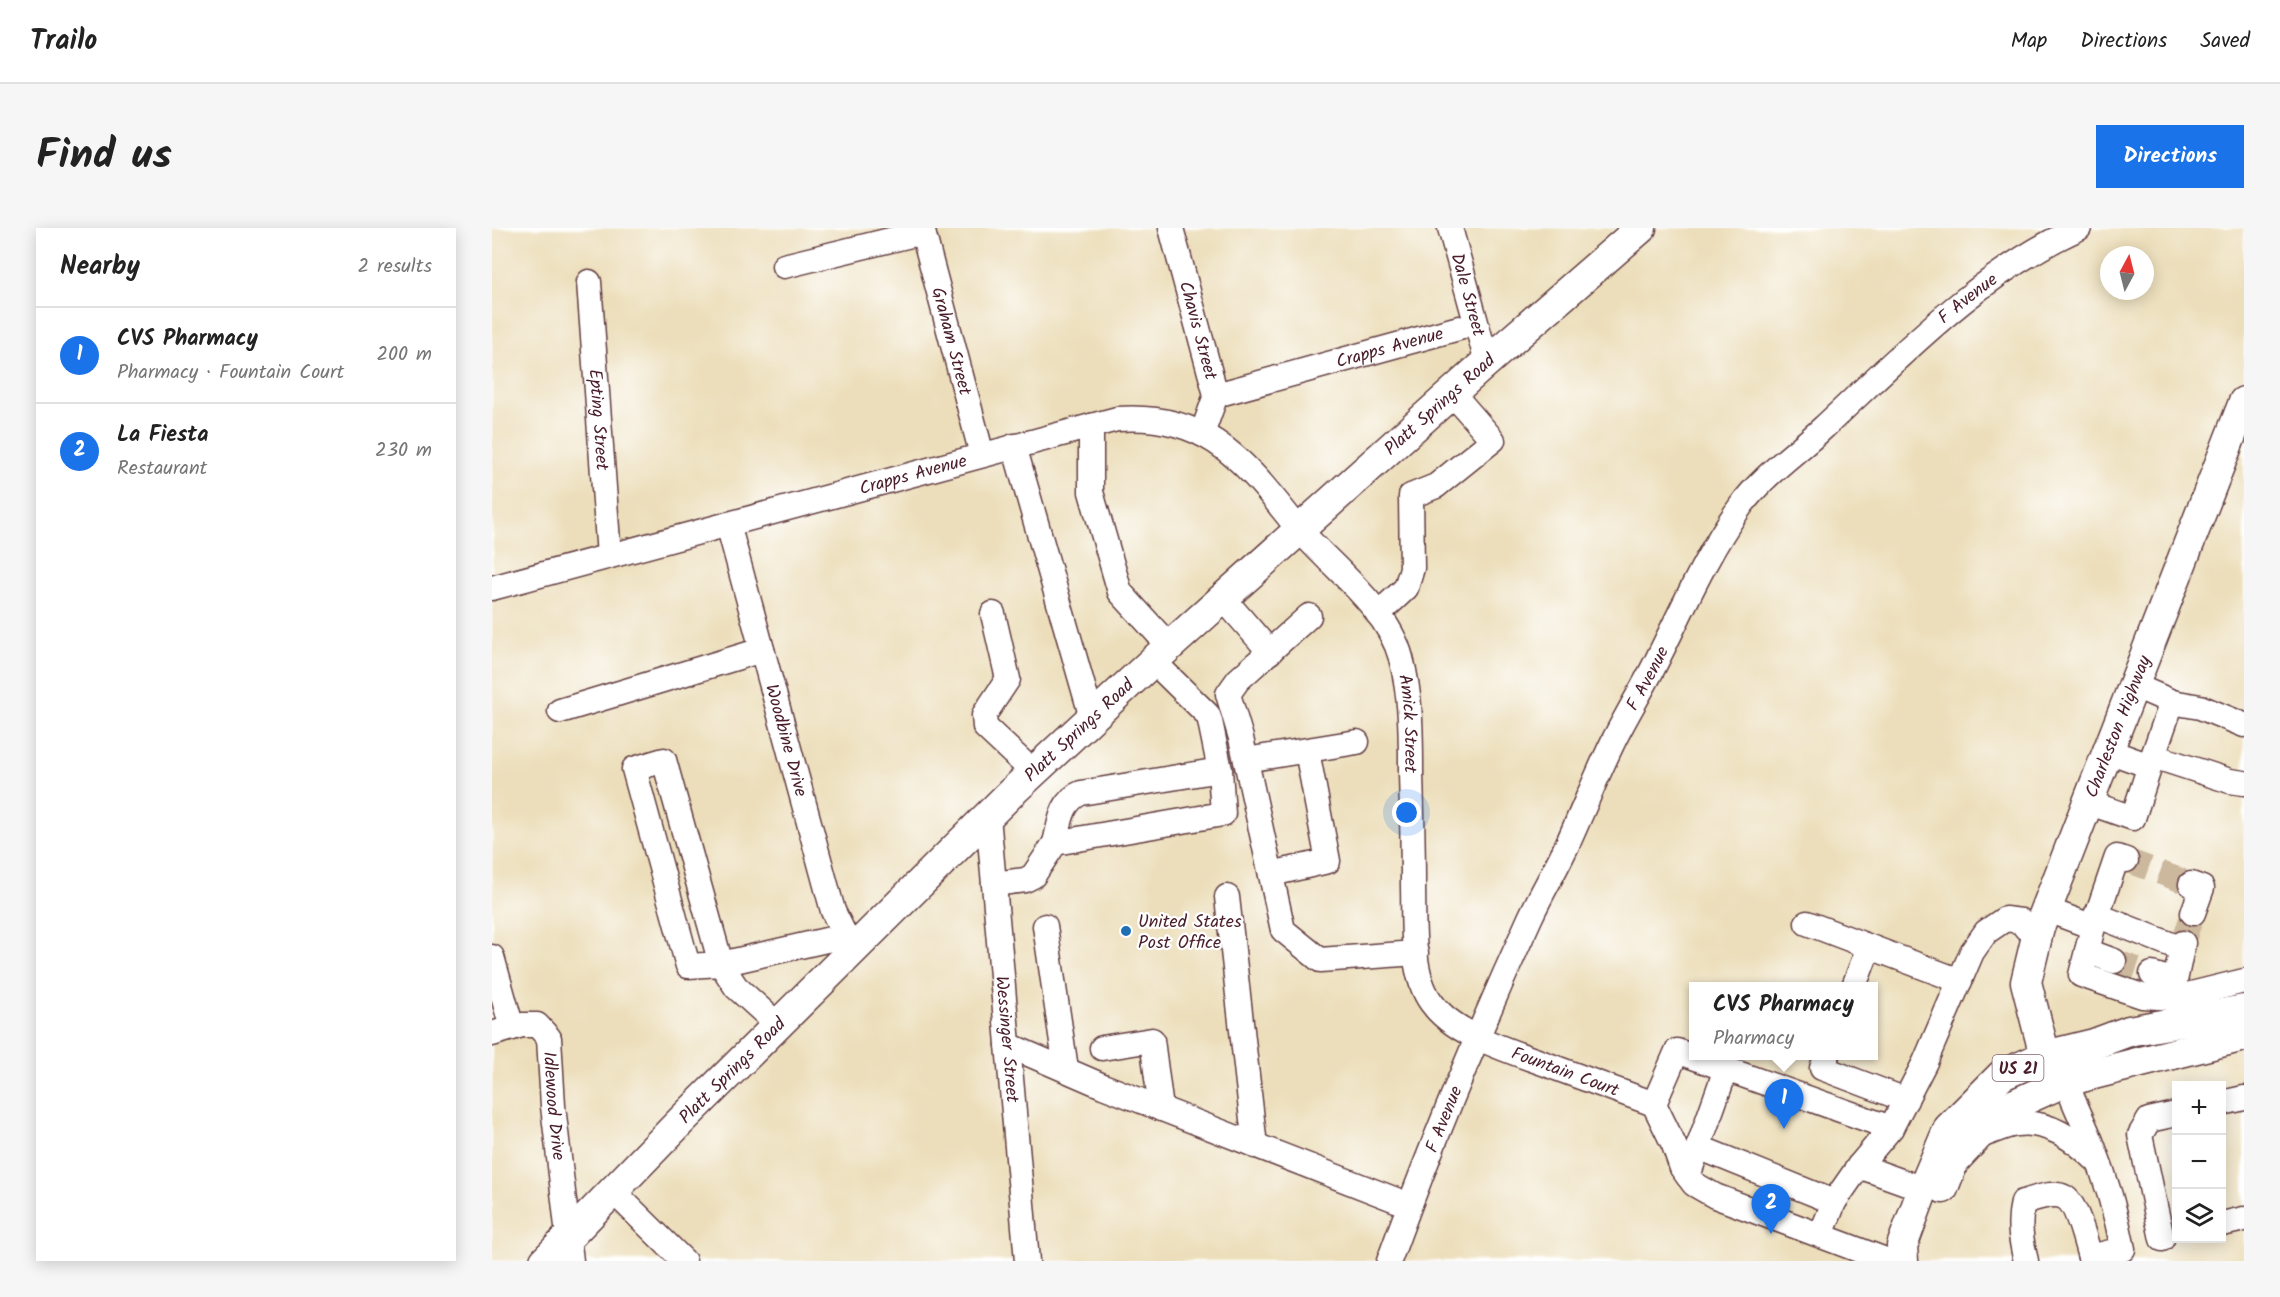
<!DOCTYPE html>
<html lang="en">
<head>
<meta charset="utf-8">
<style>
  :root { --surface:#fff; --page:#f6f6f6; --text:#222; --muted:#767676; --line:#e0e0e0; --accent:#1a73e8 }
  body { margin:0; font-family:Kalam,sans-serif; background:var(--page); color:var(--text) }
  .controls { position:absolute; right:18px; bottom:18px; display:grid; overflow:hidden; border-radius:0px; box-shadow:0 3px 15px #0003 }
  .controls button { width:54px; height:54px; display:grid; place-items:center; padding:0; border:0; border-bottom:2px solid var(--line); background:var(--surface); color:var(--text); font:30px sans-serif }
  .compass { position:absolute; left:1608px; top:18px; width:54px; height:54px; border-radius:50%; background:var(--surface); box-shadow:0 3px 15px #0003; rotate:7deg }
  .you { position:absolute; left:915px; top:585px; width:21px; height:21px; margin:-15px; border:4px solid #fff; border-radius:50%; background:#1a73e8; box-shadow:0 0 0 9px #1a73e833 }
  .badge { display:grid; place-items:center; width:39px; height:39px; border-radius:50%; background:var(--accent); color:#fff; font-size:20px; font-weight:700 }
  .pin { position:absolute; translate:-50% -50px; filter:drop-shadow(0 2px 3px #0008) }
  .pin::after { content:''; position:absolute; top:32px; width:21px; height:18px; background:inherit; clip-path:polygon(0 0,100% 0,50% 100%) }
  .popup { position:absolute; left:1197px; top:754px; width:189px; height:78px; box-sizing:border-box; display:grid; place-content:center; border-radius:0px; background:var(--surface); filter:drop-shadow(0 2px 4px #0005); font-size:20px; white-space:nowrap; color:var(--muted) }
  .popup b { font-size:22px; color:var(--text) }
  .popup::after { content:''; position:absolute; left:50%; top:100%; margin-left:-12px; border:12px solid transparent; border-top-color:var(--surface) }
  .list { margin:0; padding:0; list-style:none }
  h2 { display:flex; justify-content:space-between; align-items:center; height:78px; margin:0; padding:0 24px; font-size:26px }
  h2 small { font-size:20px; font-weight:400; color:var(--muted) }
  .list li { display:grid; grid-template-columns:39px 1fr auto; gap:18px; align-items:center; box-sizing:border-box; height:96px; padding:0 24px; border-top:2px solid var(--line) }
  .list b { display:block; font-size:22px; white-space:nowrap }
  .list p { margin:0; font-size:20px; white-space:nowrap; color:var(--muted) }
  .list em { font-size:20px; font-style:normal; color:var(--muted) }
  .icon { flex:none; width:33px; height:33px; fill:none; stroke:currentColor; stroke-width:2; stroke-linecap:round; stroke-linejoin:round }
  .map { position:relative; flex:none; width:1752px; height:1033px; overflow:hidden; border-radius:0px }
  header { display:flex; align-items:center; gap:36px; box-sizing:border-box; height:84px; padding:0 30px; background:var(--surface); border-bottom:2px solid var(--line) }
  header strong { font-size:28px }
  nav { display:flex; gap:33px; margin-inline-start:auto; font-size:21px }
  .intro { display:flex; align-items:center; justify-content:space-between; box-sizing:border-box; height:144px; padding:0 36px }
  h1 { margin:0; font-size:42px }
  .button { padding:15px 27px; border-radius:0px; background:var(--accent); color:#fff; font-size:21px; font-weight:700 }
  main { display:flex; gap:36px; padding:0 36px }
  aside { flex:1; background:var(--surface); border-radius:0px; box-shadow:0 3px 15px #0003 }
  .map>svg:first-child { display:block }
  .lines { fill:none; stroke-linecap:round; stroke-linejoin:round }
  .minor-tunnel { stroke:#ccb89d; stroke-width:24; stroke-dasharray:24 12; stroke-linecap:butt }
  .minor-casing { stroke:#623c40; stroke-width:27 }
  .major-casing { stroke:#623c40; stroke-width:33 }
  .minor { stroke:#fff; stroke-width:24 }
  .major { stroke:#fff; stroke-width:30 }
  .poi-dot { fill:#1f6fb2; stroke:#fff; stroke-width:2 }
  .labels { text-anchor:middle; stroke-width:4.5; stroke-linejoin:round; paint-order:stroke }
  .shield { fill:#fff; stroke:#80626b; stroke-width:1.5 }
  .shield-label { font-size:16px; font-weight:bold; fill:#4a1f2b }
  .street-label { font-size:18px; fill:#4a1f2b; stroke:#fff }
  .poi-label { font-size:18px; fill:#4a1f2b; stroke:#fff; text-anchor:start }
</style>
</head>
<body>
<header>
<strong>Trailo</strong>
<nav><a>Map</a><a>Directions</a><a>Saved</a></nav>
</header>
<div class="intro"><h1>Find us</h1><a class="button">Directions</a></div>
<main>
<aside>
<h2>Nearby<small>2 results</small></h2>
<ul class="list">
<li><span class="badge">1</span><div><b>CVS Pharmacy</b><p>Pharmacy · Fountain Court</p></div><em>200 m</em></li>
<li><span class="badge">2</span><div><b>La Fiesta</b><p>Restaurant</p></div><em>230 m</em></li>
</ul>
</aside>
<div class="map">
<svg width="1752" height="1033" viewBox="0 0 1752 1033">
  <rect width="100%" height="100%" fill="#fff"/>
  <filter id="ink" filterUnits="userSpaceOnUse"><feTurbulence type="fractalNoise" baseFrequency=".0167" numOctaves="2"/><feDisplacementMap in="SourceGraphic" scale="12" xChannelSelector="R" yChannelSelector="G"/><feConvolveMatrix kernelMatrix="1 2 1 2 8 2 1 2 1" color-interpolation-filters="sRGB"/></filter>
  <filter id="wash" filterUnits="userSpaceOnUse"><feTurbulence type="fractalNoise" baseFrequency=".008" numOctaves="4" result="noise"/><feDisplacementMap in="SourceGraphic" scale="24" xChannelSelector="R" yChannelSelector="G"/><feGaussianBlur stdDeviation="1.35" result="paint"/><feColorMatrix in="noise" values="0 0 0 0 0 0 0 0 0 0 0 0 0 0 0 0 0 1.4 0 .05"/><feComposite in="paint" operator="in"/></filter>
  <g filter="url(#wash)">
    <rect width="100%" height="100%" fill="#ecdeba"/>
  </g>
  <g filter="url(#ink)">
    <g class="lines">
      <g class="minor-tunnel">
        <path d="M1634 632 1699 656"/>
        <path d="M1691 715 1701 685"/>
        <path d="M1622 733 1660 746"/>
      </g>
      <g class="minor-casing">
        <g id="minor">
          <path id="s1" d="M430 0 490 227"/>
          <path id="s2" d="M679 0 724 167 710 206"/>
          <path id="s3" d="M958 0 995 134"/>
          <path d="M292 38 431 4"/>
          <path id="s4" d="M97 54 117 328"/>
          <path id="s5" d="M724 167 967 100"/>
          <path d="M599 198V264L628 364 677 418"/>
          <path d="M522 218 600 490"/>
          <path id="s6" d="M236 296 341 683 360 722"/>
          <path id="s7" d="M0 360 625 191C709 185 747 226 796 288 830 333 894 374 909 430 919 467 919 506 919 544 920 582 921 620 921 658 922 692 918 745 939 774 963 809 1026 825 1064 840 1097 852 1129 864 1162 876"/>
          <path d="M731 370 778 424"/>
          <path d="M501 386 516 451 492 487 493 499 541 544"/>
          <path d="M886 386 914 360 920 340 919 268 944 258 1001 212 960 165"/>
          <path d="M817 388 746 452 736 466 749 510 791 702 828 732 924 725"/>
          <path d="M1641 457 1680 474 1708 479 1752 497"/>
          <path d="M1680 474 1661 528 1738 553 1752 555"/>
          <path d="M68 483 270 422"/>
          <path d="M1616 523 1658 538"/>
          <path d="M754 532 865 514"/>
          <path d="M1595 574 1641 590 1661 528"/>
          <path id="s8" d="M496 588 535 1033"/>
          <path d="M563 615C568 596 569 573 589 565L728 542"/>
          <path d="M779 646 836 633 815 523"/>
          <path d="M502 656 533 652 541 648 563 615 731 586 728 542 718 493 716 487 661 433"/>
          <path d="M1699 656 1710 660 1701 685"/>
          <path d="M735 669 763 918"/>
          <path d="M1553 681 1601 699 1589 747 1650 768 1683 770 1690 794"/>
          <path d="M1604 687 1690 721"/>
          <path d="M1315 695 1468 753"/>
          <path d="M553 698 574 841"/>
          <path d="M1601 699 1625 629 1634 632"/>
          <path d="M1691 715 1683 753V770L1752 753"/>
          <path d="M1595 723 1622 733"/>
          <path d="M0 729 20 800"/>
          <path d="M1660 746 1683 753"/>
          <path d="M1362 758 1377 719"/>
          <path d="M286 797 244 759 229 736 172 532 142 541 196 738 229 736 352 708"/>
          <path id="s9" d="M0 806 30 797H45L57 810 61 878 79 1033"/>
          <path d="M516 817 611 858 917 977"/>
          <path d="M610 820 660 812 669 881"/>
          <path d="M1335 828 1330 840 1414 872"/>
          <path d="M1574 853C1581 874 1591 893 1599 913 1613 948 1624 984 1631 1021L1598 1029"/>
          <path d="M1730 875 1752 870"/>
          <path d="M1162 876 1182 917 1190 940 1202 956 1223 968 1396 1033"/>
          <path d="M1162 876 1185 823 1234 841"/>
          <path d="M1485 909C1498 905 1512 898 1525 896 1556 892 1583 912 1604 932"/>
          <path d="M1206 919 1342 974"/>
          <path d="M1367 938 1431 961"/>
          <path d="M1196 948 1234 841 1399 900"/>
          <path d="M121 963 192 1033"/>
          <path d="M1730 996 1752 991"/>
          <path d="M1329 1007 1342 974 1367 938 1399 900 1433 834 1480 724 1494 704 1513 691 1529 693 1534 700"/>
          <path d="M1670 1011 1648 907 1657 892 1684 886"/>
          <path id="s10" d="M897 1033C939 917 987 802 1038 690 1050 664 1064 641 1076 615 1091 582 1104 549 1120 516 1135 485 1154 456 1168 426 1193 376 1215 325 1248 279 1270 248 1303 226 1331 200 1410 127 1487 45 1587 0"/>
          <path d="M1534 1033C1529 1013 1526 995 1531 974 1543 971 1560 963 1572 969 1585 975 1595 1019 1599 1033"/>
        </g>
      </g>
      <g class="major-casing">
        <g id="major">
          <path id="s11" d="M1574 853 1553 828 1534 754 1547 700 1752 174"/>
          <path d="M1451 960 1461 934 1510 882 1574 853 1752 808"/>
          <path id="s12" d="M53 1033 188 894 520 564 661 433 990 138 1149 0"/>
          <path d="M1411 1033 1410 1018 1431 961 1457 900 1510 847 1553 828 1602 816 1637 803 1752 782"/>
        </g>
      </g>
      <use href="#minor" class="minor"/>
      <use href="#major" class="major"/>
    </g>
  </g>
  <circle class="poi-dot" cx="634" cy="703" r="6"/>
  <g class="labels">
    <rect class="shield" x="1500.5" y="827" width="51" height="26" rx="4.5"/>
    <g class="shield-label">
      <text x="1526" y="846">US 21</text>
    </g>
    <g class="street-label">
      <text dy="6" stroke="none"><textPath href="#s3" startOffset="69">Dale Street</textPath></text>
      <text dy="6" stroke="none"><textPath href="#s10" startOffset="1142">F Avenue</textPath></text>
      <text dy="6" stroke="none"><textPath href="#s2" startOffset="106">Chavis Street</textPath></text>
      <text dy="6" stroke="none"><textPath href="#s1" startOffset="117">Graham Street</textPath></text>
      <text dy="6" stroke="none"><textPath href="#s5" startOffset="180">Crapps Avenue</textPath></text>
      <text dy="6" stroke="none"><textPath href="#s12" startOffset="1239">Platt Springs Road</textPath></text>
      <text dy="6" stroke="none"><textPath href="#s4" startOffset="138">Epting Street</textPath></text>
      <text dy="6" stroke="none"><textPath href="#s7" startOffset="436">Crapps Avenue</textPath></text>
      <text dy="6" stroke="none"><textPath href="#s10" startOffset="638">F Avenue</textPath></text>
      <text dy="6" stroke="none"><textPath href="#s7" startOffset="1104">Amick Street</textPath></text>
      <text dy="6" stroke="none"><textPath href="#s11" startOffset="381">Charleston Highway</textPath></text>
      <text dy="6" stroke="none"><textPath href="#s12" startOffset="753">Platt Springs Road</textPath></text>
      <text dy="6" stroke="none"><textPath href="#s6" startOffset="224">Woodbine Drive</textPath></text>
      <text dy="6" stroke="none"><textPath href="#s8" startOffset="224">Wessinger Street</textPath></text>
      <text dy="6" stroke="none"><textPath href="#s12" startOffset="267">Platt Springs Road</textPath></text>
      <text dy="6" stroke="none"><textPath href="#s7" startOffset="1539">Fountain Court</textPath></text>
      <text dy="6" stroke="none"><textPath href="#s9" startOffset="132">Idlewood Drive</textPath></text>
      <text dy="6" stroke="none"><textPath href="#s10" startOffset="152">F Avenue</textPath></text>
    </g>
    <g class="poi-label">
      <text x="646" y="699">United States<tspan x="646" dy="21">Post Office</tspan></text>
    </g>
  </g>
</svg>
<div class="controls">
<button>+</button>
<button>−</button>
<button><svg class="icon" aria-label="layers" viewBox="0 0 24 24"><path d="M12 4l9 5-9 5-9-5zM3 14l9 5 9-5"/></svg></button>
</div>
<svg class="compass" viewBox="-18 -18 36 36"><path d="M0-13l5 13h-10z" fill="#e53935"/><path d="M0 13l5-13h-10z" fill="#767676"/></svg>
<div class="you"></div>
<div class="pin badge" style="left:1292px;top:901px">1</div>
<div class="popup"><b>CVS Pharmacy</b>Pharmacy</div>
<div class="pin badge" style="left:1279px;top:1006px">2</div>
</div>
</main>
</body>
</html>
